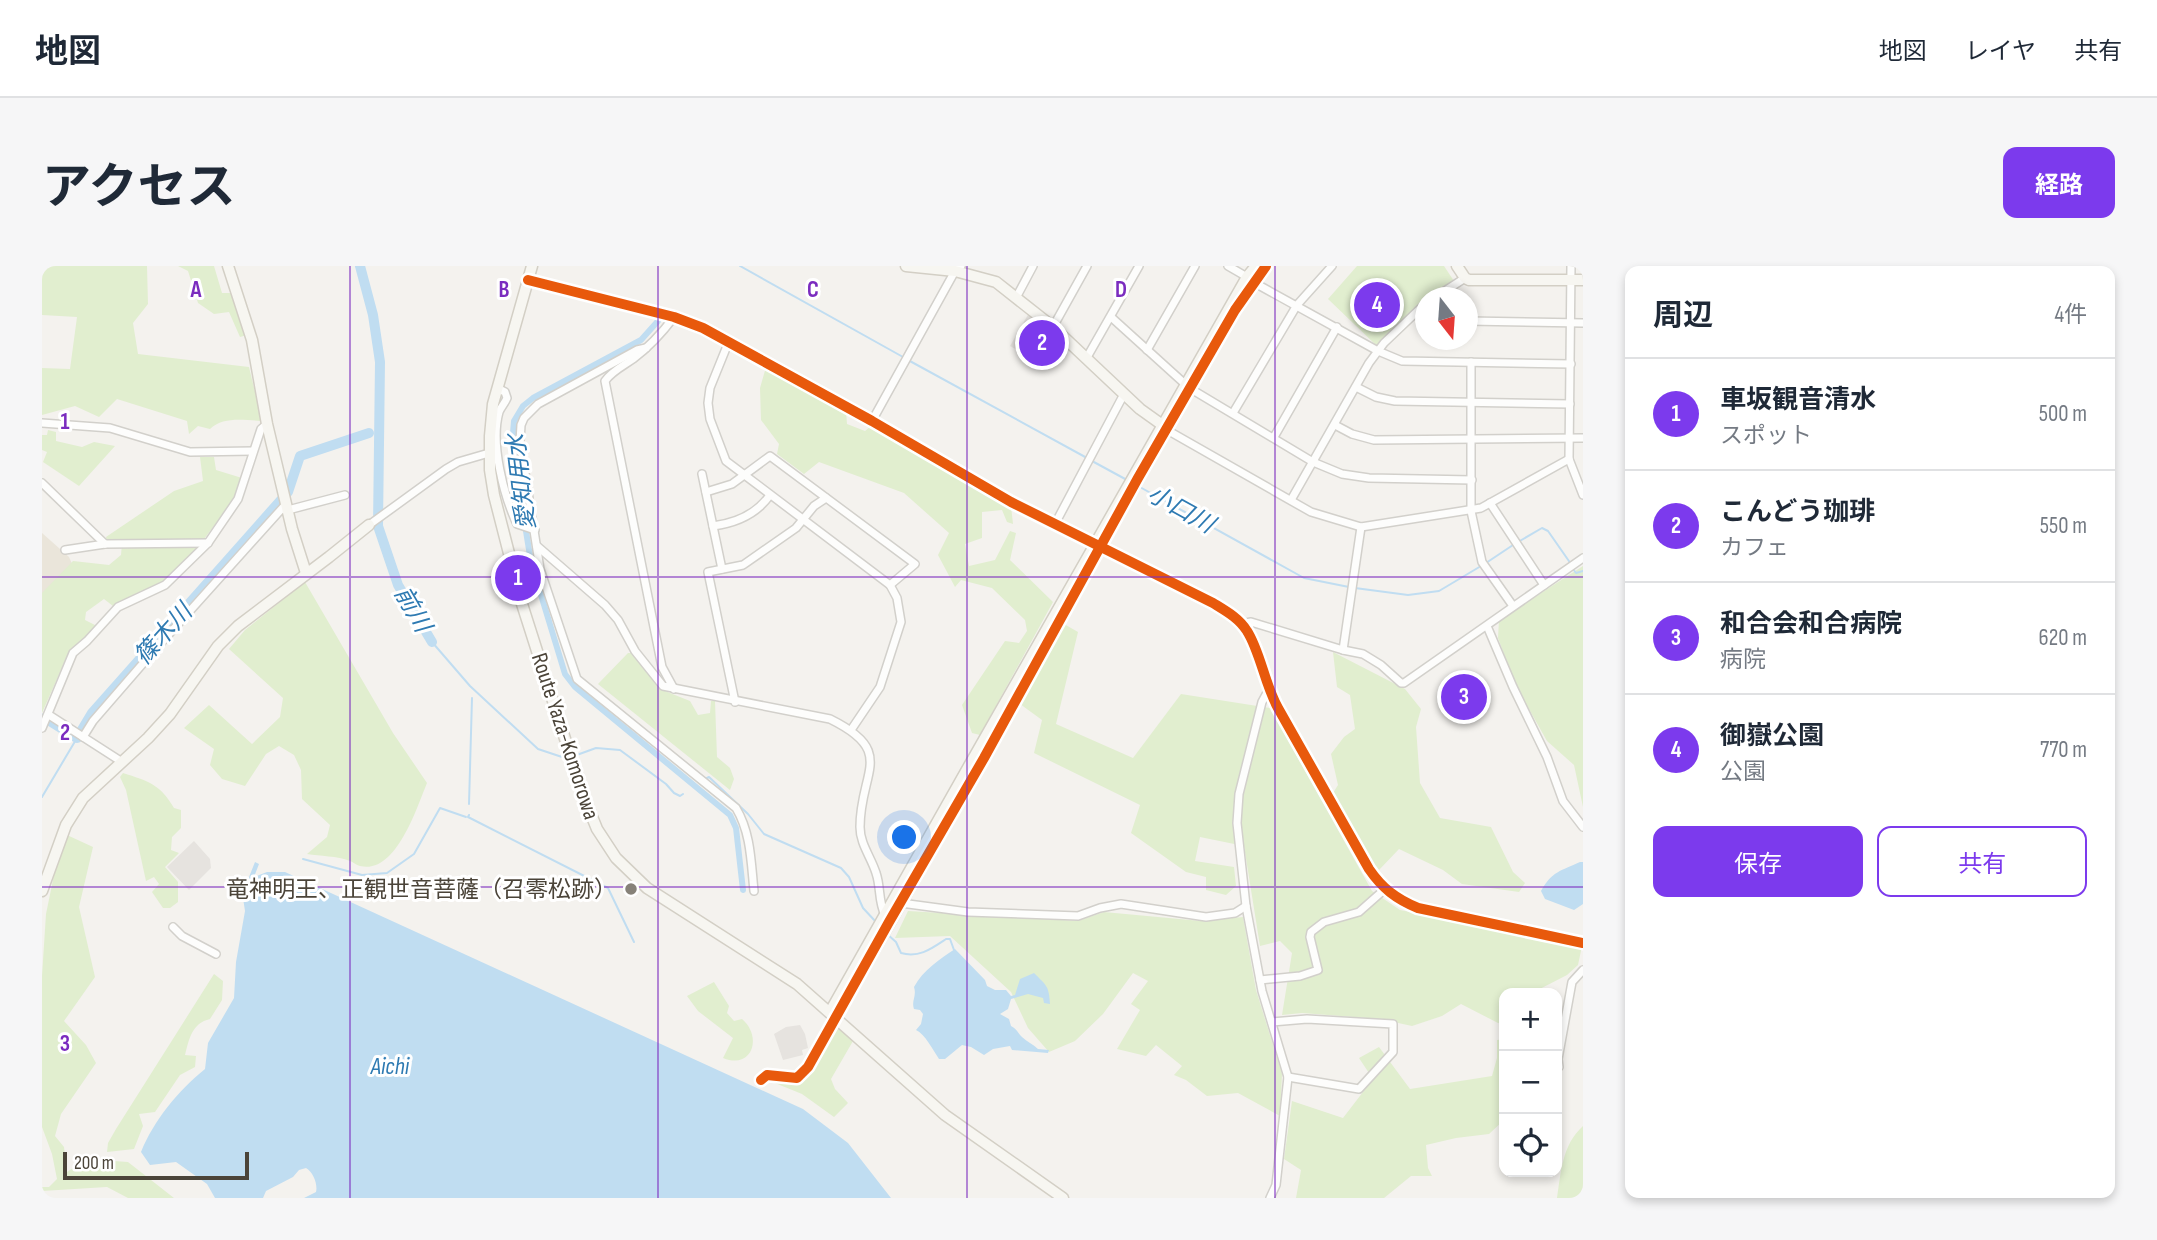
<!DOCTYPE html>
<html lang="ja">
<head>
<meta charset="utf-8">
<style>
  :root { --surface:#fff; --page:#f6f6f7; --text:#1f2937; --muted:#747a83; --line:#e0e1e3; --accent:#7c3aed }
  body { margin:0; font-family:"Sofia Sans Condensed","Noto Sans JP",sans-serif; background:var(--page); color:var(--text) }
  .controls { position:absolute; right:21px; bottom:21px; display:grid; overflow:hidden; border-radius:14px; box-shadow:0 4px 10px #0003 }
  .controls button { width:63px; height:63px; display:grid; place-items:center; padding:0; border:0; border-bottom:2px solid var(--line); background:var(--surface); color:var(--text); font:35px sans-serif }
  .compass { position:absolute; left:1373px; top:21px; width:63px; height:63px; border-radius:50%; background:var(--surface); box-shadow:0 4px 10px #0003; rotate:163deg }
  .scale { position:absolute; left:21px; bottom:18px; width:186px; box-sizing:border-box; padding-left:7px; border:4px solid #4b4439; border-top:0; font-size:19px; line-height:24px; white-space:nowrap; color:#4b4439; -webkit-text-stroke:5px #fff; paint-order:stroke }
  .you { position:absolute; left:863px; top:572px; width:24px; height:24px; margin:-18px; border:5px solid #fff; border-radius:50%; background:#1a73e8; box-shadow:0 0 0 10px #1a73e833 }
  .badge { display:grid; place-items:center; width:46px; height:46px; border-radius:50%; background:var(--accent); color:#fff; font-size:23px; font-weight:700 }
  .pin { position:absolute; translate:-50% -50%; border:4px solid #fff; box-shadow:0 2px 7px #0006 }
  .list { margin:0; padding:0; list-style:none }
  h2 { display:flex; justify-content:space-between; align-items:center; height:91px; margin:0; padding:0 28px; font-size:30px }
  h2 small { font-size:23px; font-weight:400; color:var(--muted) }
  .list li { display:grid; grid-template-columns:46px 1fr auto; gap:21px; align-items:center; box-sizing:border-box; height:112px; padding:0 28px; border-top:2px solid var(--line) }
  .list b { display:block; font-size:26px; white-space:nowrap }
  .list p { margin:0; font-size:23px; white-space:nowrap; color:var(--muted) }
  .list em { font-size:23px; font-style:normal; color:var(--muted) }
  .actions { display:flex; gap:14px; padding:21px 28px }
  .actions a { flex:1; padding:16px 0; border:2px solid var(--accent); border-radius:14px; text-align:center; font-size:24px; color:var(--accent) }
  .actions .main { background:var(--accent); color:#fff }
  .icon { flex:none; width:38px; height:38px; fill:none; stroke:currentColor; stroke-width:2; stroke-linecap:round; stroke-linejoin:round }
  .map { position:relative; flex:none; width:1541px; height:932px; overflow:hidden; border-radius:14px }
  header { display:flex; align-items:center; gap:42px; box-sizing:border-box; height:98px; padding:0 35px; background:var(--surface); border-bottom:2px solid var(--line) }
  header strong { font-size:33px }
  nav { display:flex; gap:38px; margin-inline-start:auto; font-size:24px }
  .intro { display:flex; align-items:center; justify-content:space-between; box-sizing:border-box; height:168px; padding:0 42px }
  h1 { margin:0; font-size:49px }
  .button { padding:18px 32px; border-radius:14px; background:var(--accent); color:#fff; font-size:24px; font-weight:700 }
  main { display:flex; gap:42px; padding:0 42px }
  aside { flex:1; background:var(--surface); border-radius:14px; box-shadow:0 4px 10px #0003 }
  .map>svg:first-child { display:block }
  .education { fill:#eae5da }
  .green { fill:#e1eecf }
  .parking { fill:#e6e3df }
  .water { fill:#c0ddf1 }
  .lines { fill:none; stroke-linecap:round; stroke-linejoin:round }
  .stream { stroke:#c0ddf1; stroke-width:2 }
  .canal { stroke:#c0ddf1; stroke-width:6 }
  .river { stroke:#c0ddf1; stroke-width:10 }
  .street-casing { stroke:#d2d0cb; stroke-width:10 }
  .secondary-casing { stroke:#d3cfc5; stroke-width:13 }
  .street { stroke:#fdfdfc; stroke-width:7 }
  .secondary { stroke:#f7f6f1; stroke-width:10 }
  .cycleway-casing { stroke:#fff; stroke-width:15 }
  .cycleway { stroke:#e8590c; stroke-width:10 }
  .grid { fill:none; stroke:#7b2cbf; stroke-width:2; stroke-opacity:0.55 }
  .poi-dot { fill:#868178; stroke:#fff; stroke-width:2.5 }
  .labels { text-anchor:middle; stroke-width:6; stroke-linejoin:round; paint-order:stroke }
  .street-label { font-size:23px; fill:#4b4439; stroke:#fff }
  .poi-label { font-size:23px; fill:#4b4439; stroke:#fff; text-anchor:end }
  .water-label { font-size:24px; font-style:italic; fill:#2e7ab2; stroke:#fff }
  .grid-label { font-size:23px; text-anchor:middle; font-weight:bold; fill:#7b2cbf; stroke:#fff; stroke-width:6; stroke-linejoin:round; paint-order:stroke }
</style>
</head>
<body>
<header>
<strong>地図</strong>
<nav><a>地図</a><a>レイヤ</a><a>共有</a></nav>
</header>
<div class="intro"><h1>アクセス</h1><a class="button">経路</a></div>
<main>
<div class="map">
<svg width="1541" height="932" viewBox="0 0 1541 932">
  <rect width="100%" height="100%" fill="#f4f2ee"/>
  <path class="education" d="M0 267 27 291 34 307 0 361Z"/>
  <g class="green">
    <path d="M0 0H105L106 38 91 57 96 88 207 101 220 155C203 154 181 150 168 163L156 160 147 168 145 155 75 133 57 151 33 140 0 149V102L28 103 35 51 0 49Z"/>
    <path d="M136 0H172L180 27H190L205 69 198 71 187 46 172 48 156 37 146 5Z"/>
    <path d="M1315 0H1402L1412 15 1389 31 1384 32 1383 35 1373 43 1336 81 1286 33Z"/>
    <path d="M724 101 804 145 805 158 823 165 829 160 969 240 971 258 965 256 960 244 940 246V272L923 278 927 300 953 294 968 265 974 267 968 294 1011 336 938 469 930 467 920 439 963 375 977 377 985 365 983 354 950 322 919 314 913 321 896 289 907 267 862 227 777 196 762 208 735 188 737 178 719 154 718 122Z"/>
    <path d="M6 164 14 166V175L40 181 52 176 73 180 37 220 1 196 5 186 0 184V169H5Z"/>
    <path d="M158 191H172L174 204 200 212 193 232 150 289 117 320 71 340 62 333 44 346 43 354 55 360 43 374 26 388 0 447V327L31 295 67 299 79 289 80 277 65 276 64 271 132 225 161 215Z"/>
    <path d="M1541 300V541L1532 499 1505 475 1474 420 1456 372 1457 354Z"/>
    <path d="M263 316 351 467 385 517C375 541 354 609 318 600 314 599 311 596 308 595 295 590 278 590 265 588L285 571 288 559 260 533 259 504 252 489 237 480 224 488 203 520 180 513 168 499 172 483 142 462 167 439 210 478 238 451 241 432 187 383 203 364Z"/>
    <path d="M1022 358 1036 366 1014 458 1091 492 1139 428 1228 442 1330 625 1358 644 1540 680 1536 699 1525 709 1490 727H1462V758L1456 757 1419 738 1400 750 1370 760 1338 753 1260 747 1240 749 1250 687 1238 675 1218 680 1202 580 1158 571 1153 595 1192 601 1194 620 1184 629 1164 624V611L1144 606 1089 567 1098 539 992 487 1000 454 978 438Z"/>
    <path d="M1291 386 1363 423 1379 443 1374 461 1378 517 1398 552 1449 561 1471 606 1483 617 1477 626 1420 618 1401 604 1357 583 1336 605 1291 527 1296 519 1289 488 1302 471 1313 463 1308 429 1295 421Z"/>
    <path d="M586 387H590L623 425 648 435 656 449 668 447 669 435H673L675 491 688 502 692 513 688 524 556 418Z"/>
    <path d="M81 507C106 515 118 518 132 542L139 544V562L130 571 129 584 137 587 123 601 136 616V636L128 642H121L110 626 117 618 112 611 104 615 84 524 78 511Z"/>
    <path d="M25 569 51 581 37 641 53 711 22 755 44 779 54 797 19 848 13 870 22 881 25 906 44 893 86 896 132 932H86L65 921 0 925V921H7L15 913 10 888 0 861V710L4 648 13 604Z"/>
    <path d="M866 645 1036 655 1062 646 1159 655 1201 651 1214 724 1240 808 1238 850 1196 827 1165 830 1144 814 1132 809 1140 800 1114 779 1104 790 1075 783 1098 744 1089 738 1106 715 1091 707 1061 748 1033 775 1007 786 986 762 969 726 908 670 853 672Z"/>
    <path d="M172 708 181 715 180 734 168 753C150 757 147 773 143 789L154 790 153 801 138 809 113 846 97 848 101 860 92 883 65 886 66 877 74 863Z"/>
    <path d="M672 716 687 740 685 747 692 755 700 753C721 771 710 804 681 792L691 772 656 745 645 730Z"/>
    <path d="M795 761 811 775 789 813 793 823 806 837 792 851 760 828 728 815C738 809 750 817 764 811Z"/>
    <path d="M1462 773V854L1447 868 1414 872 1384 879 1386 902 1390 910H1369L1342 932H1254L1259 904 1242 893 1250 835 1301 852 1331 813 1317 792 1337 781 1368 823 1450 810 1455 792V774Z"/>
    <path d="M1541 860V926L1537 932H1515C1519 906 1520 879 1541 860Z"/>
  </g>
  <g class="parking">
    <path d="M987 47 999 59 982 88 968 80Z"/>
    <path d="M152 575 168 593 169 602 147 624 125 601Z"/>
    <path d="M758 759 763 768 766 782 760 784 761 789 741 794 732 768 744 761Z"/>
  </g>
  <g class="water">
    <path d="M213 596 217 598 212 611 225 606H243L761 843 806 877 849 932H262L274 926C276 918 271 906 264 902L257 904 251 911 224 925 221 932H173L165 918 134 896 108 899 99 886C112 854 136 825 163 803L166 777 192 732 194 696 203 645 199 619 201 614 207 611Z"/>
    <path d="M1538 596H1541V638L1532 644 1503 633 1499 625C1510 605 1519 605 1538 596Z"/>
    <path d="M913 683 943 714 945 720 953 724H964L969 730 973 729 978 713 992 707C1005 720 1007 720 1008 738L1002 737 1001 732 986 728 969 733 966 743 958 748 967 753 969 760C975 763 975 766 980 771 985 776 991 778 996 783L1007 784 1006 787 970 784 968 780 951 783 942 789 929 781 920 779 903 793H897C891 784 883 768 874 764L879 758 881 748 878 744 872 743C869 735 875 730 872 721 881 704 898 693 913 683Z"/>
  </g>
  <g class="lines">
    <g class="stream">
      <path d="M698 0 861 91"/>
      <path d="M866 94 1045 192"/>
      <path d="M1050 195 1085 214"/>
      <path d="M1096 220 1262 312 1307 321"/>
      <path d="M1476 276 1500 262 1506 265 1529 298"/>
      <path d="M1444 297 1471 279"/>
      <path d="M1531 303 1534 307 1541 305"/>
      <path d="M1313 322 1366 329 1397 325 1439 300"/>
      <path d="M390 376 428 420 496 483 523 492"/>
      <path d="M532 490 554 482 578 484 624 518 632 527 638 530 641 528"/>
      <path d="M665 512 667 511 706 548 722 568 799 602 807 611 821 642 834 656"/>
      <path d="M0 531 35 472"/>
      <path d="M427 538 430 432"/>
      <path d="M427 549 426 551 566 622 592 676"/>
      <path d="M261 593 320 609 345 607 372 588 398 542 424 551"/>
      <path d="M845 668 854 676 859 687C877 692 889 683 904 673H908L912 684"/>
    </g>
    <path class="canal" d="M616 55 599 74 491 132 481 140 472 155 470 179 489 296 523 408 533 421 688 549 694 562 701 624"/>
    <g class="river">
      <path d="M318 0 331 49 338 96 336 260 356 319 390 376"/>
      <path d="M246 226 258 190 327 167"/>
      <path d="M0 456 3 452 35 472 50 447 239 234"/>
    </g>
    <g class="street-casing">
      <g id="street">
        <path d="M1186 0 1205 11"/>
        <path d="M1529 0 1527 193 1541 229"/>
        <path d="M1211 16 1336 85 1360 95 1529 98"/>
        <path d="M975 30 991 0"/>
        <path d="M1392 32 1423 12"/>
        <path d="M632 51C620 67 607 81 591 93 581 100 570 105 563 115L620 401 632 423"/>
        <path d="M1069 51 1143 118"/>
        <path d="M1426 55 1541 57"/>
        <path d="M1011 61 1045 0"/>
        <path d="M687 75 668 122 666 137 668 153 684 195 848 319 855 332 859 356 838 421 809 464"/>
        <path d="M604 82 595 84 496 138 482 152 479 159 478 175 498 303 535 413 694 542C709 567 709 596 712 625"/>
        <path d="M1105 84 1153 0"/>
        <path d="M1044 93 1097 0"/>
        <path d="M1429 96V245L1440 296 1471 340"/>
        <path d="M1314 121 1334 131 1353 135 1528 138"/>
        <path d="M455 122 463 126 465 132C463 137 459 141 457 146 448 178 462 230 475 258L493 264"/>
        <path d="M1149 123 1271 196 1300 208 1327 212 1430 214"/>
        <path d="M1191 147 1255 39 1290 0"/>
        <path d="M830 155 913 5 919 0"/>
        <path d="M0 157 68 162 148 186 211 185"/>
        <path d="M1293 159 1310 168 1332 174 1541 172"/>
        <path d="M1125 164 1269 246 1319 261 1439 242 1527 193"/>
        <path d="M1232 171 1295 61"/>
        <path d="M660 208 680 303"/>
        <path d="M0 217 63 278"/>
        <path d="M664 226 690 218 728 190 873 298 848 319"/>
        <path d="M1249 234 1327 97 1342 77 1384 37"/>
        <path d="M1448 237 1502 319"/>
        <path d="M246 244 303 229"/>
        <path d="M1013 258 1082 128"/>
        <path d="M327 259 404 203 416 196 447 187"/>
        <path d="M671 260C694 257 714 249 728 229"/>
        <path d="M495 280 563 339 576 354 593 385 621 420 788 453C855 486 818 505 818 561 818 578 829 591 834 607 839 621 836 635 843 649"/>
        <path d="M23 284 63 278 166 277"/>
        <path d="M1199 358 1209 356 1301 384 1321 388 1339 399 1359 417H1362L1541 292"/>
        <path d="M1445 360 1471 421 1505 491 1521 535 1541 561"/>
        <path d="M1301 384 1319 261"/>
        <path d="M1226 425 1220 436 1197 528 1195 557 1204 640 1220 725 1246 811 1234 919 1228 932"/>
        <path d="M693 436 666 306 701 299 754 262 772 240 784 232"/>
        <path d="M7 449 80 496"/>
        <path d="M0 462 31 387 45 375 76 341 123 319 166 277 196 233 219 163 225 158"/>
        <path d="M41 471 51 455 110 387 244 238"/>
        <path d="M859 637 926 646 1036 650 1058 642 1079 638 1164 651 1193 647 1204 640"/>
        <path d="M131 661 140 670 174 688"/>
        <path d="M1218 714 1258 710 1276 704 1268 671 1269 666 1282 656 1317 646 1343 623"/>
        <path d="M1230 756 1265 753 1351 758V786L1317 823 1246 811"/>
        <path d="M1517 801 1516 793 1530 716 1541 704"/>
        <path d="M719 814 725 809 750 812 760 809 794 751"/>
      </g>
    </g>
    <g class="secondary-casing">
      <g id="secondary">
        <path d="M186 0 210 74 225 158 250 263 264 307"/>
        <path d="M490 0 451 138 448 170V204L452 229 480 338 540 526 555 563 574 592 605 622 755 718 903 849 1021 932"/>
        <path d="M864 0 913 5 954 16 1011 61 1098 143 1119 158"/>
        <path d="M1415 0 1423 12 1427 14H1541"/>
        <path d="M486 14 632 51 661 62 830 155 969 236 1171 337C1184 345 1197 352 1205 365 1218 385 1223 419 1236 442L1327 603C1340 622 1354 633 1376 642L1541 677"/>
        <path d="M0 625 24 559 41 532 106 472 128 448 176 380 196 360 287 291 327 259"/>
        <path d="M788 746C927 501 1064 255 1205 11L1214 0"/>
        <path d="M794 751 942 492 1096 212 1193 44 1224 0"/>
      </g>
    </g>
    <use href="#street" class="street"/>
    <use href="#secondary" class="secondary"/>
    <g class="cycleway-casing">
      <g id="cycleway">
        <path d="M486 14 632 51 661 62 830 155 969 236 1171 337C1184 345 1197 352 1205 365 1218 385 1223 419 1236 442L1327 603C1340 622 1354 633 1376 642L1541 677"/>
        <path d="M719 814 725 809 755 812 766 801 847 656 942 492 1096 212 1193 44 1224 0"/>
      </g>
    </g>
    <use href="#cycleway" class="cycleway"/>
  </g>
  <path class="grid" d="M308 0V932M616 0V932M925 0V932M1233 0V932M0 311H1541M0 621H1541"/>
  <circle class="poi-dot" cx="589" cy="623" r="7"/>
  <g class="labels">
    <g class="street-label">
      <text transform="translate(524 470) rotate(72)" y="8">Route Yaza-Komorowa</text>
    </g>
    <g class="poi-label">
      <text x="575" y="631">竜神明王、正観世音菩薩（召零松跡）</text>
    </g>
    <g class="water-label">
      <text transform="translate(479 216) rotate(-97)" y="8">愛知用水</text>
      <text transform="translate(1139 243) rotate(29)" y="8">小口川</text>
      <text transform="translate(371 343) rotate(60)" y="8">前川</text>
      <text transform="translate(121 368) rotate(-48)" y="8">篠木川</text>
      <text x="348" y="808">Aichi</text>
    </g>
  </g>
  <g class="grid-label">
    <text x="154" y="31">A</text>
    <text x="462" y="31">B</text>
    <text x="771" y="31">C</text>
    <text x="1079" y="31">D</text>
    <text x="23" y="163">1</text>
    <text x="23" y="474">2</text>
    <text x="23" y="785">3</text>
  </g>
</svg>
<div class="controls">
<button>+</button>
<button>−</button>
<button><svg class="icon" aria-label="locate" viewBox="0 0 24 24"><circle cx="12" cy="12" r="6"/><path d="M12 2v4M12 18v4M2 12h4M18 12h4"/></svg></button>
</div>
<svg class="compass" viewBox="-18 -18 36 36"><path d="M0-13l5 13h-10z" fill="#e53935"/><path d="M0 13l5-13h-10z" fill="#747a83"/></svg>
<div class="scale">200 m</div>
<div class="you"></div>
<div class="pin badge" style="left:476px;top:312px">1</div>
<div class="pin badge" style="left:1000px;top:77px">2</div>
<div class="pin badge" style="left:1422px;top:431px">3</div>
<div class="pin badge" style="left:1335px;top:39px">4</div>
</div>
<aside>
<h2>周辺<small>4件</small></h2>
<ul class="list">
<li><span class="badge">1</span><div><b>車坂観音清水</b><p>スポット</p></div><em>500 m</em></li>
<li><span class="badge">2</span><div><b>こんどう珈琲</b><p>カフェ</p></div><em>550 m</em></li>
<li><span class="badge">3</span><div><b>和合会和合病院</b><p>病院</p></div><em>620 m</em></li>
<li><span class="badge">4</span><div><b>御嶽公園</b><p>公園</p></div><em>770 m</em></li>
</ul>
<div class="actions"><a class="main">保存</a><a>共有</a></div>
</aside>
</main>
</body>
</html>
